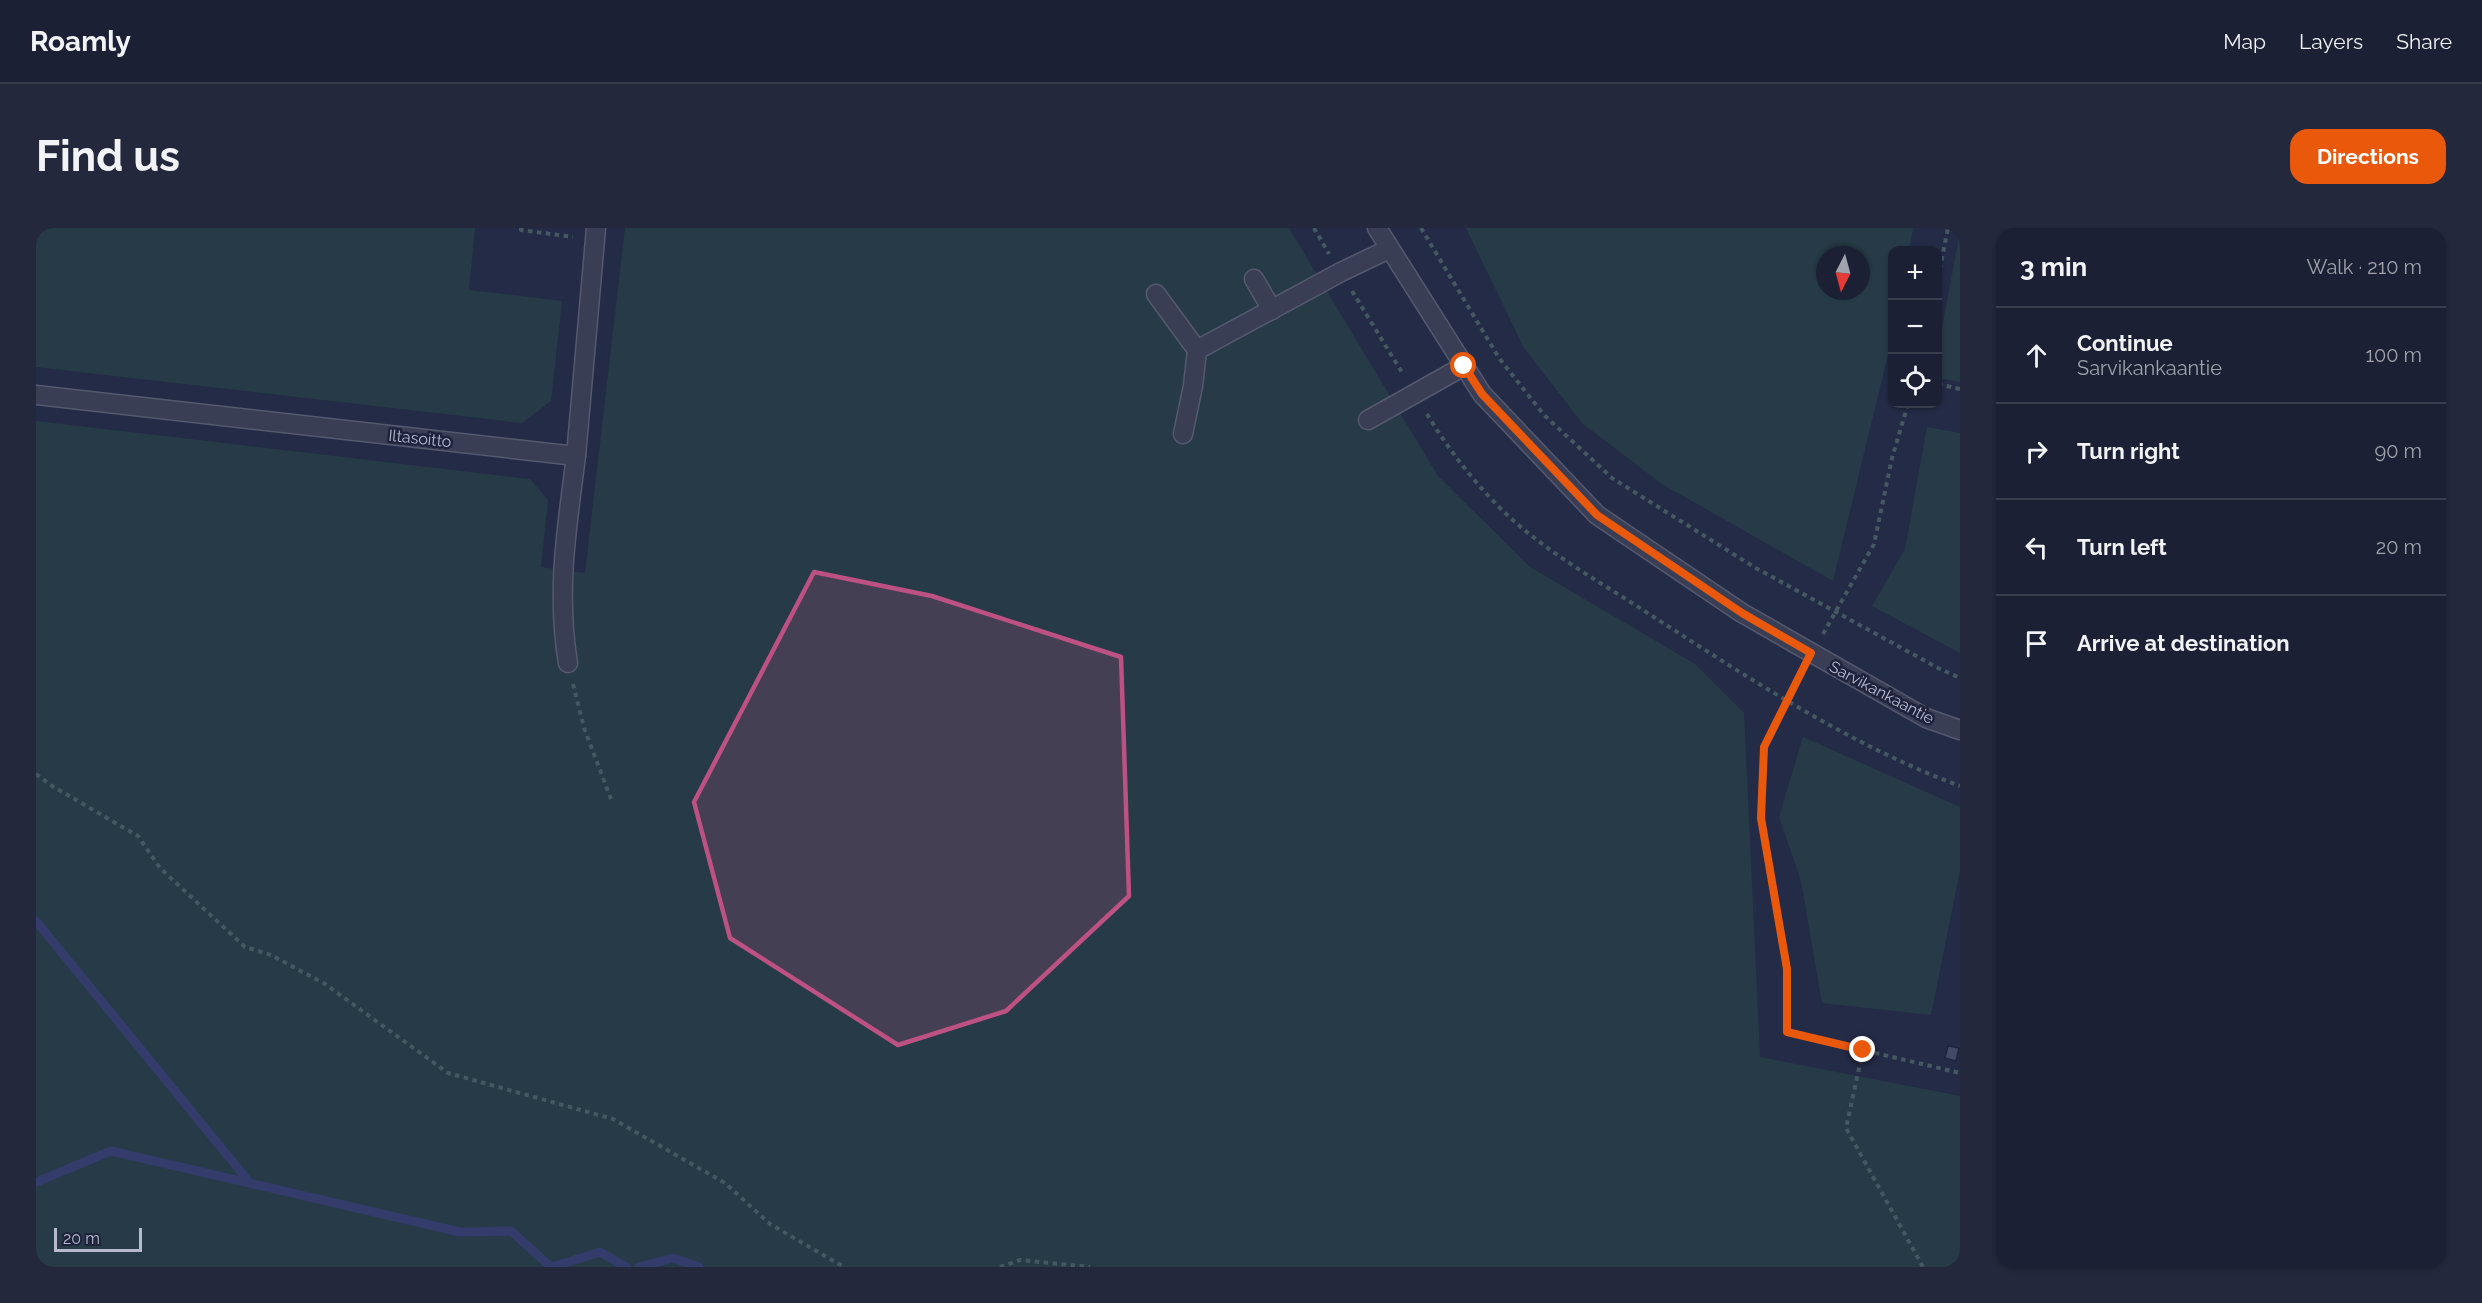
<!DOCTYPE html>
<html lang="en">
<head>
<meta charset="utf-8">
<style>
  :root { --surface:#1b2034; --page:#24283c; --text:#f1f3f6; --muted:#a0a3ac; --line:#393e4f; --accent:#ea580c }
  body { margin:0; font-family:Raleway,sans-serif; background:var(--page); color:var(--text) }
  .controls { position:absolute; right:18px; top:18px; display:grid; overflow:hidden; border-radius:12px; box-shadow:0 2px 4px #0004 }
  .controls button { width:54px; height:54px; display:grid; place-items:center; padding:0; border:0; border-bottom:2px solid var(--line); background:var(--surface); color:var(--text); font:30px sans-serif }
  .compass { position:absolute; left:1780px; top:18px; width:54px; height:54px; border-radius:50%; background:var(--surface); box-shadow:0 2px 4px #0004; rotate:186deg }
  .scale { position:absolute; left:18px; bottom:15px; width:88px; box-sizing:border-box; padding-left:6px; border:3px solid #b7bace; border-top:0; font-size:16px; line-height:21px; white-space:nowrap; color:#b7bace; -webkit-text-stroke:4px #1e233b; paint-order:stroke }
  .stop { position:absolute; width:18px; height:18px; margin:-14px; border:4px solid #ea580c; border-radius:50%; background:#fff }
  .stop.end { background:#ea580c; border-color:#fff; box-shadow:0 2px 6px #0008 }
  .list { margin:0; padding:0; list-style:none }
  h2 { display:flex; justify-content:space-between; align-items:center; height:78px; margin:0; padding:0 24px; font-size:26px }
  h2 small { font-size:20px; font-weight:400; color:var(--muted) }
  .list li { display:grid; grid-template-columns:39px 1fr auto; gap:18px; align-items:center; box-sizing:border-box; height:96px; padding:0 24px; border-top:2px solid var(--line) }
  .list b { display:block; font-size:22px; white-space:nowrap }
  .list p { margin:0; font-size:20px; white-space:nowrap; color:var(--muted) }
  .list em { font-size:20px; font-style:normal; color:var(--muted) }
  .icon { flex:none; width:33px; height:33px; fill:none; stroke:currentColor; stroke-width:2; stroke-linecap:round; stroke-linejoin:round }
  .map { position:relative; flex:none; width:1924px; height:1039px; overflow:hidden; border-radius:18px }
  header { display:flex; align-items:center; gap:36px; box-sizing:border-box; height:84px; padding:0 30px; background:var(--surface); border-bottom:2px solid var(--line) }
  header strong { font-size:28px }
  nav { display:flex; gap:33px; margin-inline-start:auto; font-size:21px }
  .intro { display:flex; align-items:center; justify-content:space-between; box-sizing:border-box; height:144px; padding:0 36px }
  h1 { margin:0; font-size:42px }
  .button { padding:15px 27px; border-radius:18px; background:var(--accent); color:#fff; font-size:21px; font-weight:700 }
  main { display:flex; gap:36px; padding:0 36px }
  aside { flex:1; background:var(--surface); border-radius:18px; box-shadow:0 2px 4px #0004 }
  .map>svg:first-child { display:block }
  .green { fill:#263b47; fill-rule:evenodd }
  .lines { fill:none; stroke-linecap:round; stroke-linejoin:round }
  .stream { stroke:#333c6a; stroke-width:9 }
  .building { fill:#434a68; stroke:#20253c; stroke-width:1.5 }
  .service-casing { stroke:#55596f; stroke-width:21 }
  .minor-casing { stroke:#55596f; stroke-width:21 }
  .tertiary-casing { stroke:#55596f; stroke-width:21 }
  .path { stroke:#455862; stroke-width:4; stroke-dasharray:4.5 4.5; stroke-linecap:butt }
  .service { stroke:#393e55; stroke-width:18 }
  .minor { stroke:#393e55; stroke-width:18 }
  .tertiary { stroke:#393e55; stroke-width:18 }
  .route { stroke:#ea580c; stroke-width:8 }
  .marked { fill:#be5183; fill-opacity:0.2; stroke:#be5183; stroke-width:4.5; stroke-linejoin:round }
  .labels { text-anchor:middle; stroke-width:5; stroke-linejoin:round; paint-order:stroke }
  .street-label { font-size:16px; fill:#b7bace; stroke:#1e233b }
</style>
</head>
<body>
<header>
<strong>Roamly</strong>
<nav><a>Map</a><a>Layers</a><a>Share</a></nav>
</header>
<div class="intro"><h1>Find us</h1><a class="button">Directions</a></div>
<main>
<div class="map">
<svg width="1924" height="1039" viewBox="0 0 1924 1039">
  <rect width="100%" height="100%" fill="#242b46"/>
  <g class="green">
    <path d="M0 0H439L433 62 526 73 515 173 486 195 0 139Z"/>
    <path d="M589 0H1253L1402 248 1494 339 1659 436 1708 485 1724 829 1924 868V1039H0V193L494 251 512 272 505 339 549 345Z"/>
    <path d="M1430 0H1877L1873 22H1856V110L1797 353 1626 256 1547 196 1488 120ZM1789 27H1825V63H1789Z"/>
    <path d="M1924 4V154L1902 150V121Z"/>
    <path d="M1891 199 1924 205V425L1836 378 1869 321Z"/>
    <path d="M1767 509 1924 579V642L1895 787 1786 775 1765 653 1743 589Z"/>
  </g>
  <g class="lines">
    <g class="stream">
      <path d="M0 693 214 955"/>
      <path d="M0 954 75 923 424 1004 475 1003 515 1039"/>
      <path d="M516 1039 564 1024 590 1039"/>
      <path d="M603 1039 637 1030 663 1039"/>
    </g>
  </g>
  <path class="building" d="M1912 818 1923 820 1920 833 1909 830Z"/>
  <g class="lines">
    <g class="service-casing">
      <g id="service">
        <path d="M1218 51 1236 82"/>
        <path d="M1120 66 1161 122"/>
        <path d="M1332 192 1428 138"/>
        <path d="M1147 206 1157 158 1161 122 1305 44 1353 21"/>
        <path d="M532 435C520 363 531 299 540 228"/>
      </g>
    </g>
    <g class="minor-casing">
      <path id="minor" d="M0 167 540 228 560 0"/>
    </g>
    <g class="tertiary-casing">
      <path id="tertiary" d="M1341 0 1446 166 1561 287 1706 385 1890 490 1924 502"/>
    </g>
    <g class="path">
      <path d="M485 0V2L537 9"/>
      <path d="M1278 0 1293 26"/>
      <path d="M1385 0 1463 130 1508 187 1576 250 1718 339 1902 440 1924 450"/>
      <path d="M1902 50 1912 0"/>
      <path d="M1316 63 1367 146"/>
      <path d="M1902 156 1924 161"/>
      <path d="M1391 186C1412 221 1437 253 1466 282 1507 322 1559 351 1607 382 1708 447 1811 516 1924 558"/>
      <path d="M1787 406 1838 316 1856 230 1872 176"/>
      <path d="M1764 446 1728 519 1725 590 1751 741V804L1924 845"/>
      <path d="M537 456 548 500 575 571"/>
      <path d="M0 546 16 558 102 608 124 640 209 719 235 727 289 756 412 845 577 891 689 955 734 996 808 1039"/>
      <path d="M1827 822 1810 900 1887 1039"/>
      <path d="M964 1039 984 1032 1054 1039"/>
    </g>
    <use href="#service" class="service"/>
    <use href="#minor" class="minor"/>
    <use href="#tertiary" class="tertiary"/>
  </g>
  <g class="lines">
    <path class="route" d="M1428 138 1446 166 1561 287 1706 385 1775 425 1728 519 1725 590 1751 741V804L1827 822"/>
  </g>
  <path class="marked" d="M778 344 896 368 1085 429 1093 668 970 783 862 817 694 710 658 574Z"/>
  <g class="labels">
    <g class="street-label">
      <text transform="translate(384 210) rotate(6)" y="6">Iltasoitto</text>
      <text transform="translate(1846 464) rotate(28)" y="6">Sarvikankaantie</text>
    </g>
  </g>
</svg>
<div class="controls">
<button>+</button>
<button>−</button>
<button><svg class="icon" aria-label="locate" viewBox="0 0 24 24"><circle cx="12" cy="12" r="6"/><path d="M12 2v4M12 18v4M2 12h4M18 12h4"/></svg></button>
</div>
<svg class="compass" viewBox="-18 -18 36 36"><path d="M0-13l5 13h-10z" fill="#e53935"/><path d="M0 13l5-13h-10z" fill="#a0a3ac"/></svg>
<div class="scale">20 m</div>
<div class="stop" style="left:1428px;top:138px"></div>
<div class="stop end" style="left:1827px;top:822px"></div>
</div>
<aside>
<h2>3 min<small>Walk · 210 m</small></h2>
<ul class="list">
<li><svg class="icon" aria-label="ahead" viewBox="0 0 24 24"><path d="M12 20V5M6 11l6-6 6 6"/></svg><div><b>Continue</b><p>Sarvikankaantie</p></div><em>100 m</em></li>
<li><svg class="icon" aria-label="right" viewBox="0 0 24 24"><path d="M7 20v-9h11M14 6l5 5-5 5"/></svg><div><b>Turn right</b></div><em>90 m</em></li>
<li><svg class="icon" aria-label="left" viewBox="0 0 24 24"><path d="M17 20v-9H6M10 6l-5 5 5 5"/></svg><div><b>Turn left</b></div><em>20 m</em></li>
<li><svg class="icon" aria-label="arrive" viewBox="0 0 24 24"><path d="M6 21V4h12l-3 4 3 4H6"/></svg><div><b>Arrive at destination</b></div></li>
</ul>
</aside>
</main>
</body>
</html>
